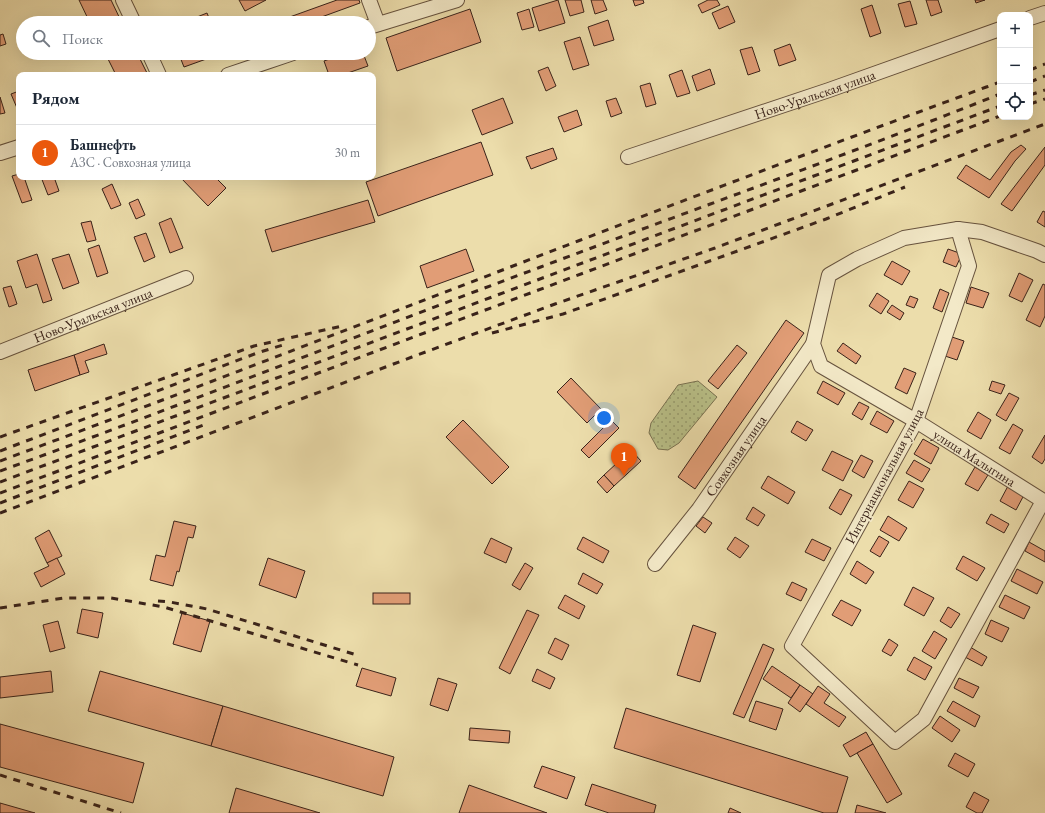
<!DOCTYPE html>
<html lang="ru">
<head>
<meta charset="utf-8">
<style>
  :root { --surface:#fff; --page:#f6f6f7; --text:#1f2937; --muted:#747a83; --line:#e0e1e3; --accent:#ea580c }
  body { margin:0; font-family:"EB Garamond",serif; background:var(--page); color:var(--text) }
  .controls { position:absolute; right:12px; top:12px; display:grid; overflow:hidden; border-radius:8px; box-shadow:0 4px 16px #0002 }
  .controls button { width:36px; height:36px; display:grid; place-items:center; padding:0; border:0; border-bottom:1px solid var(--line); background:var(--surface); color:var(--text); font:20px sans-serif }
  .you { position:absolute; left:604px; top:418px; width:14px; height:14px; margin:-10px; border:3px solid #fff; border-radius:50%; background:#1a73e8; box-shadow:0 0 0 6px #1a73e833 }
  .badge { display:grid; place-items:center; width:26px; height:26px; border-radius:50%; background:var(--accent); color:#fff; font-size:13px; font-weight:700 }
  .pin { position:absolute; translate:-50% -33px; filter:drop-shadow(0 1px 2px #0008) }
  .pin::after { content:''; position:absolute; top:21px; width:14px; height:12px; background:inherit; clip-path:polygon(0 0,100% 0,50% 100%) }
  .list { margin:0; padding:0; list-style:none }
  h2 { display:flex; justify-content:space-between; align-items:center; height:52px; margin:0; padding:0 16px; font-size:17px }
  h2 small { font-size:13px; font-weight:400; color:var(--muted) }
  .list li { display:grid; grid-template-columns:26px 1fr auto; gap:12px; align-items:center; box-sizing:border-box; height:56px; padding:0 16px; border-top:1px solid var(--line) }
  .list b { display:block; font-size:15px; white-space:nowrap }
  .list p { margin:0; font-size:13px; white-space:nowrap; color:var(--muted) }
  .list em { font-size:13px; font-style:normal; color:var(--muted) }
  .icon { flex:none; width:22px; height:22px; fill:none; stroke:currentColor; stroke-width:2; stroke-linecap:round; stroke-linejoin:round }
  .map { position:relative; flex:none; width:1045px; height:813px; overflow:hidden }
  .search { position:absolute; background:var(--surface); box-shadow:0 4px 16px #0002; left:16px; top:16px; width:360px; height:44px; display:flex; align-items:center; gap:10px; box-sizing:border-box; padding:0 14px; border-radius:22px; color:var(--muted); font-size:15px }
  .panel { position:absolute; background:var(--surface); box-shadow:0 4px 16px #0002; left:16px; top:72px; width:360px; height:108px; border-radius:8px }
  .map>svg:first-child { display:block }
  .grass { fill:url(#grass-dots); stroke:#7a7251 }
  .building { fill:#e19d76; stroke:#3a231a }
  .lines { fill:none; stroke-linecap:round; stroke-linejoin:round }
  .street-casing { stroke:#66523e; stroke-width:16 }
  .street { stroke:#f3e9c8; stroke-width:14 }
  .rail { stroke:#3a231a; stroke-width:3; stroke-dasharray:7 7; stroke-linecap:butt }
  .labels { text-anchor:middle; stroke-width:3; stroke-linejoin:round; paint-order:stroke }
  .street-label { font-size:14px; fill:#3a231a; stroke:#f3e9c8 }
</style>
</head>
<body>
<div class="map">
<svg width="1045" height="813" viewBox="0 0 1045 813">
  <defs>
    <pattern id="grass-dots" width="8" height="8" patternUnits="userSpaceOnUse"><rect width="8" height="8" fill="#b9c088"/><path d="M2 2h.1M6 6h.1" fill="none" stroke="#979c6e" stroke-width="1.8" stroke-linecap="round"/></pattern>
  </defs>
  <rect width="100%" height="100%" fill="#ecddab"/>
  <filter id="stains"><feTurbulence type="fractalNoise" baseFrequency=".005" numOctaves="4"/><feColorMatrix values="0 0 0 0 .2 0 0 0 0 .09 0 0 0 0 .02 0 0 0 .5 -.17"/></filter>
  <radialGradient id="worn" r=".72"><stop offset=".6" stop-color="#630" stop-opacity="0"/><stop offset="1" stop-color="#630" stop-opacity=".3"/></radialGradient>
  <path class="grass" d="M698 381 717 397 679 443 668 450 658 449 649 433 651 423 678 385Z"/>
  <g class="building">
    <path d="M79 0H111L122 23H90Z"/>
    <path d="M239 0H266L245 11Z"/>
    <path d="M337 0H359L360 3 305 23H273Z"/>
    <path d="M558 0 565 23 539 31 532 8Z"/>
    <path d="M565 0H581L584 12 570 16Z"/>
    <path d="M591 0H603L607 10 595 14Z"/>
    <path d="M633 0H643L644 3 635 6Z"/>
    <path d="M708 0H717L720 5 702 13 698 5Z"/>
    <path d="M926 0H938L942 12 931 16Z"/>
    <path d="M975 0H985L976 3Z"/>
    <path d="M910 1 917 24 905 27 898 4Z"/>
    <path d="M872 5 881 33 870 37 861 9Z"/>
    <path d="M728 6 735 22 719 29 712 13Z"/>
    <path d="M470 9 481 42 397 71 386 38Z"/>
    <path d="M529 9 534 27 522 30 517 13Z"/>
    <path d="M207 13 211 23H182Z"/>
    <path d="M608 20 614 40 594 46 588 27Z"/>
    <path d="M3 34 6 44 0 46V35Z"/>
    <path d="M580 37 589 65 573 70 564 42Z"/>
    <path d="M790 44 796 60 779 66 774 50Z"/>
    <path d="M752 47 760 71 748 75 740 50Z"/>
    <path d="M105 53H137L148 75H116Z"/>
    <path d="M190 53H223L184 67 180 57Z"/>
    <path d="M346 53H363L368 66 342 75H329L324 61Z"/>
    <path d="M548 67 556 86 546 91 538 71Z"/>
    <path d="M710 69 715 84 697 91 692 76Z"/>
    <path d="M682 70 690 93 677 97 669 75Z"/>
    <path d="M650 83 656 104 646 107 640 86Z"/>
    <path d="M19 91V108H17L11 94Z"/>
    <path d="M0 97 5 113 0 114Z"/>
    <path d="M503 98 513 123 482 135 472 110Z"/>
    <path d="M616 98 622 113 611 117 606 101Z"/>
    <path d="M577 110 582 125 564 132 558 117Z"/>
    <path d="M481 142 493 175 378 216 366 182Z"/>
    <path d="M1021 145 1026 149 1015 161 989 198 957 178 966 165 990 180 1011 152Z"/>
    <path d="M1045 147V165L1012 211 1001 204Z"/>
    <path d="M553 148 557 159 531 169 526 157Z"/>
    <path d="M19 174V177H24L32 200 22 203 12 176Z"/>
    <path d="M41 177H54L59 191 48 195Z"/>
    <path d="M180 177H215L226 188 208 206Z"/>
    <path d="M112 184 121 205 111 209 102 189Z"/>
    <path d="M138 199 145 215 136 219 129 203Z"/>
    <path d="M368 200 375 222 272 252 265 230Z"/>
    <path d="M1043 211 1045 212V227L1037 222Z"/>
    <path d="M171 218 183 248 170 253 159 223Z"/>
    <path d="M91 221 96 240 87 242 81 223Z"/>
    <path d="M146 233 155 257 144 262 134 237Z"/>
    <path d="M99 245 108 273 97 277 88 249Z"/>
    <path d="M466 249 474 271 427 288 420 266Z"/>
    <path d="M948 249 962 254 956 267 943 262Z"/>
    <path d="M37 254 52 300 43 303 37 284 26 288 17 261Z"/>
    <path d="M69 254 79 283 63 289 52 259Z"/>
    <path d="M892 261 910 271 902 285 884 275Z"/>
    <path d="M1019 273 1033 280 1022 302 1009 296Z"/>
    <path d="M1043 284 1045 285V316L1040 327 1026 320Z"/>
    <path d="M11 286 17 304 9 307 3 288Z"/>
    <path d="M971 287 989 293 983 308 966 303Z"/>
    <path d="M940 289 949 293 942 312 933 308Z"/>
    <path d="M877 293 889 301 881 314 869 306Z"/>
    <path d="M910 296 918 299 914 308 906 305Z"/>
    <path d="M892 305 904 313 900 320 887 312Z"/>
    <path d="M786 320 804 333 695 489 678 477Z"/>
    <path d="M952 337 964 341 957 360 945 356Z"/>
    <path d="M843 343 861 356 856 364 837 351Z"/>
    <path d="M104 344 107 354 85 361 89 372 80 375 74 355Z"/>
    <path d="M737 345 747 353 718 389 708 381Z"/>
    <path d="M74 355 80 375 35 391 28 370Z"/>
    <path d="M904 368 916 373 907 394 895 388Z"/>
    <path d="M571 378 601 409 587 423 557 392Z"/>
    <path d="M823 381 845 393 838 405 817 393Z"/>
    <path d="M992 381 1005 385 1001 394 989 390Z"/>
    <path d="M1009 393 1019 398 1006 421 996 415Z"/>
    <path d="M859 402 869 407 862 420 852 414Z"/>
    <path d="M877 411 894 421 887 433 870 424Z"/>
    <path d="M978 412 991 420 981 439 967 431Z"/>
    <path d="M463 420 509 467 492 484 446 437Z"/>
    <path d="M611 420 619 428 589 458 581 450Z"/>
    <path d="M797 421 813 430 806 441 791 432Z"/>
    <path d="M1013 424 1023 430 1010 454 999 448Z"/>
    <path d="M1045 435V459L1042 464 1032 457Z"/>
    <path d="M923 439 939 448 931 464 914 454Z"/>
    <path d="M631 450 641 461 614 486 604 475Z"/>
    <path d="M832 451 853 461 843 481 822 470Z"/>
    <path d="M861 455 873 461 864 478 852 471Z"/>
    <path d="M914 460 930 469 922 482 906 473Z"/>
    <path d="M975 467 988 475 978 491 965 484Z"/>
    <path d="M604 475 614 486 607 493 597 482Z"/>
    <path d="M768 476 795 492 788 504 761 488Z"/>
    <path d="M909 481 924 489 913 508 898 500Z"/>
    <path d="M1008 486 1024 495 1016 510 1000 501Z"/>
    <path d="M840 489 852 495 841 515 829 508Z"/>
    <path d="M753 507 765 515 758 526 746 519Z"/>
    <path d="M991 514 1009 524 1004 533 986 523Z"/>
    <path d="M888 516 907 528 899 541 880 530Z"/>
    <path d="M703 517 712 523 705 533 696 526Z"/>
    <path d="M174 521 196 526 193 538 188 537 179 572 177 571 173 586 150 580 156 555 165 557Z"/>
    <path d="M49 530 62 556 47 563 35 538Z"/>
    <path d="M879 536 889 542 880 557 870 551Z"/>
    <path d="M583 537 609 551 603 563 577 549Z"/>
    <path d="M735 537 749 546 740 558 727 549Z"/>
    <path d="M491 538 512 548 506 563 484 553Z"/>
    <path d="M812 539 831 548 824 561 805 552Z"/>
    <path d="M1029 542 1045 551V562L1025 551Z"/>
    <path d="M963 556 985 568 977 581 956 569Z"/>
    <path d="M57 558 65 574 41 587 34 573 49 566 47 563Z"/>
    <path d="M268 558 305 571 296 598 259 585Z"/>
    <path d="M857 561 874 572 866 584 850 574Z"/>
    <path d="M525 563 533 568 520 590 512 585Z"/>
    <path d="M1017 569 1043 582 1037 594 1011 581Z"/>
    <path d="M583 573 603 584 597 594 578 584Z"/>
    <path d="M792 582 807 589 801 601 786 594Z"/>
    <path d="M913 587 934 598 924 616 904 605Z"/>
    <rect x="373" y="593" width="37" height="11"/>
    <path d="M565 595 585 606 579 619 558 608Z"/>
    <path d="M1005 595 1030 607 1024 619 999 607Z"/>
    <path d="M841 600 861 610 852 626 832 615Z"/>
    <path d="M948 607 960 614 951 628 940 621Z"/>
    <path d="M82 609 103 613 98 638 77 633Z"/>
    <path d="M527 610 539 615 510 674 499 668Z"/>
    <path d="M182 613 210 621 201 652 173 644Z"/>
    <path d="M991 620 1009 628 1002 642 985 634Z"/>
    <path d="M58 621 65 648 50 652 43 625Z"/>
    <path d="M693 625 716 633 700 682 677 675Z"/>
    <path d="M934 631 947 639 935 659 922 651Z"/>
    <path d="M555 638 569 645 562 660 548 653Z"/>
    <path d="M889 639 898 645 891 656 882 651Z"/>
    <path d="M763 644 774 649 744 718 733 714Z"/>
    <path d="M970 647 987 657 982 666 965 657Z"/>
    <path d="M914 657 932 667 925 680 907 670Z"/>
    <path d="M772 666 800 685 791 698 763 679Z"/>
    <path d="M362 668 396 678 391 696 356 686Z"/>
    <path d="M537 669 555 678 550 689 532 681Z"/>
    <path d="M51 671 53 692 0 698V677Z"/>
    <path d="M100 671 223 706 211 746 88 711Z"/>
    <path d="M438 678 457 684 448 711 430 705Z"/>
    <path d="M959 678 979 687 973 698 954 688Z"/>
    <path d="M800 685 813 694 800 712 788 703Z"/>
    <path d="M818 686 830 694 824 703 846 717 839 727 806 704Z"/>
    <path d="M756 701 783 709 776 730 749 721Z"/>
    <path d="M953 701 980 716 975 727 947 711Z"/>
    <path d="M223 706 394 757 383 796 211 746Z"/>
    <path d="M626 708 848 777 837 813H824L614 748Z"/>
    <path d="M940 716 960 730 952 742 932 728Z"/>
    <path d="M0 724 144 763 133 803 0 767Z"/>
    <path d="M470 728 510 731 509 743 469 740Z"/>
    <path d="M866 732 873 744 850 757 843 745Z"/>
    <path d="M873 744 902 794 887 803 857 753Z"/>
    <path d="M955 753 975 764 968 777 948 766Z"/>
    <path d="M542 766 575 777 567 799 534 787Z"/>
    <path d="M592 784 656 805 654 813H609L585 805Z"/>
    <path d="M469 785 547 813H459Z"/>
    <path d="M236 788 320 813H229Z"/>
    <path d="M974 792 989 800 982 813H977L966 807Z"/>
    <path d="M0 803 35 813H0Z"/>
    <path d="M857 805 886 813H855Z"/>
    <path d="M730 808 741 813H728Z"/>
  </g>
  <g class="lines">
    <g class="street-casing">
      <g id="street">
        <path d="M123 0 134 23"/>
        <path d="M369 0 378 24"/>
        <path d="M1030 18 1045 13"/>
        <path d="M369 27 457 0"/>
        <path d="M149 53 159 75"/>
        <path d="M228 75 293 53"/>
        <path d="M0 153 19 147"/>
        <path id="s1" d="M628 157 829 90 1000 29"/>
        <path d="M958 229 969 266 916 421 792 646 895 742 924 719 1043 501"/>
        <path id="s2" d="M1045 255 1037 251 982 232 958 229 904 238 857 259 829 275 813 344 821 366 916 421 1045 502"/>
        <path id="s3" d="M0 352 186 278"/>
        <path id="s4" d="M655 564 699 509 813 344"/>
      </g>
    </g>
    <use href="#street" class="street"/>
    <g class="rail">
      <path d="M1030 70 1045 64"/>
      <path d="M1030 82 1045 76"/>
      <path d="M1030 95 1045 90"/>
      <path d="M1030 104 1045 99"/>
      <path d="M492 333 563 314 826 219 905 187"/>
      <path d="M0 437 254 346 342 326"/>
      <path d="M0 451 257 353 283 345"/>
      <path d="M0 461C334 337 665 205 1000 82"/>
      <path d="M0 471C180 406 358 335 538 268 692 210 847 155 1000 94"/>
      <path d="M0 482 1000 106"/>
      <path d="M0 493 1000 116"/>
      <path d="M0 503 206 424"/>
      <path d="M0 513 412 357 555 304 715 248 1045 124"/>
      <path d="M158 601 170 602 207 609 360 656"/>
      <path d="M0 608 64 598H111L164 607 358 665"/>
      <path d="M0 775 121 813"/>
    </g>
  </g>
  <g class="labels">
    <g class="street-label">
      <text dy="5" stroke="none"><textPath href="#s1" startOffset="197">Ново-Уральская улица</textPath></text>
      <text dy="5" stroke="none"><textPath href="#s3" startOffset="100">Ново-Уральская улица</textPath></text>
      <text dy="5" stroke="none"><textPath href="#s4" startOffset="135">Совхозная улица</textPath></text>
      <text dy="5" stroke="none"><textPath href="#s2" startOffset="503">улица Малыгина</textPath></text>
      <text transform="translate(884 476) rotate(-62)" y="5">Интернациональная улица</text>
    </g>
  </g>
  <rect width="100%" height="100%" filter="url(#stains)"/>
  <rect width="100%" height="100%" fill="url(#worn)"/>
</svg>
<div class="controls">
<button>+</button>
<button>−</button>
<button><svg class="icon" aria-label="locate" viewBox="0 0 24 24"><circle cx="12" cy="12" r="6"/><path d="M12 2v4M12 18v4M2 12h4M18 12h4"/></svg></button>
</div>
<div class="you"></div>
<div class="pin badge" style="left:624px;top:476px">1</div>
<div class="search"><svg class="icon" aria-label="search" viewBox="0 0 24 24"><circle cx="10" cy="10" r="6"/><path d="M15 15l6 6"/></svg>Поиск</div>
<section class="panel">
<h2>Рядом<small></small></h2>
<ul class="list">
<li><span class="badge">1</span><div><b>Башнефть</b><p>АЗС · Совхозная улица</p></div><em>30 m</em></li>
</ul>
</section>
</div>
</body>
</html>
